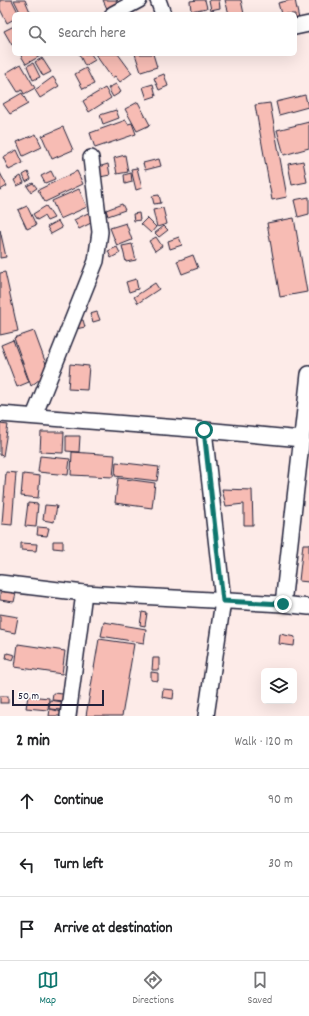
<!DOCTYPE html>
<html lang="en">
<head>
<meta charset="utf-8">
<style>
  :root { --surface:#fff; --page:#f2f2f2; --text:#202124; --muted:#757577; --line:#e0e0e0; --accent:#0f766e }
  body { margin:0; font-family:Dekko,sans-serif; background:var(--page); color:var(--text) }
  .controls { position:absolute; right:12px; bottom:12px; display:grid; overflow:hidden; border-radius:6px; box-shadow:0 4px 16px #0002 }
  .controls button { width:36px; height:36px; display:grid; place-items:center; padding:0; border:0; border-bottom:1px solid var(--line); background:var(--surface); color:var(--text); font:20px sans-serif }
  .scale { position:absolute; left:12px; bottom:10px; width:92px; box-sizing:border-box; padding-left:4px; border:2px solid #22223b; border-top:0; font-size:11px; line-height:14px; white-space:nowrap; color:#22223b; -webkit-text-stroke:3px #fff; paint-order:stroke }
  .stop { position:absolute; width:12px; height:12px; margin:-9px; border:3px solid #0f766e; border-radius:50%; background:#fff }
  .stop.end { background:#0f766e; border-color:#fff; box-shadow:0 1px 4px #0008 }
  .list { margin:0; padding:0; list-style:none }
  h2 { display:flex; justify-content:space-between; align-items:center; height:52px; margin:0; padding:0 16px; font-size:17px }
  h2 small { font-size:13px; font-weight:400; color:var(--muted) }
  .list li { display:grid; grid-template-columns:26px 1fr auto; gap:12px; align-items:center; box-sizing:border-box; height:64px; padding:0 16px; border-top:1px solid var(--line) }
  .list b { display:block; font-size:15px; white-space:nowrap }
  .list em { font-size:13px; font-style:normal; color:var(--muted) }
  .icon { flex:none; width:22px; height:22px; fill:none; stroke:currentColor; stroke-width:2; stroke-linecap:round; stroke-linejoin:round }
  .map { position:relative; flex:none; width:309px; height:716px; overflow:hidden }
  .search { position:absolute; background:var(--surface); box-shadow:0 4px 16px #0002; left:12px; right:12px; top:12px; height:44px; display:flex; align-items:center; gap:10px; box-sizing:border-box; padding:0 14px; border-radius:6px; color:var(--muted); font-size:15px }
  .sheet { height:244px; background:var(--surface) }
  nav { display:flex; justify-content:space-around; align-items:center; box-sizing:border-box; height:56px; border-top:1px solid var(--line); background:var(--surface); font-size:11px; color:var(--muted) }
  nav a { display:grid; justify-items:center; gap:2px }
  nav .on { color:var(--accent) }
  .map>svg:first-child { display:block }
  .building { fill:#f7bcb4; stroke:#22223b }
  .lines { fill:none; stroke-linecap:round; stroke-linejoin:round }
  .minor-casing { stroke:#22223b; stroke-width:18 }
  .minor { stroke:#fff; stroke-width:15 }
  .route { stroke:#0f766e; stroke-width:5 }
</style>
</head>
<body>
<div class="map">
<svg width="309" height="716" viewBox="0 0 309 716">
  <rect width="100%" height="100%" fill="#fdebe8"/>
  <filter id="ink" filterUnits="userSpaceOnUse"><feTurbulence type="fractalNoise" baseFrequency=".025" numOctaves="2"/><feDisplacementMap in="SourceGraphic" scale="8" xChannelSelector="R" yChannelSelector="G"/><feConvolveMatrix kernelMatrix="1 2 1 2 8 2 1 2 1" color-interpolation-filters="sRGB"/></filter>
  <g filter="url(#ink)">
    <g class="building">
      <path d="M0 0H12L19 14H14V19L7 23 0 9Z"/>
      <path d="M14 0H25L31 14H21Z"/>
      <path d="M103 0H118L116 1 119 8 109 13Z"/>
      <path d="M198 0H205L207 8 191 11 190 1Z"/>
      <path d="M209 0H219L220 8 211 10Z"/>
      <path d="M225 0H241L244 14H229Z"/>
      <path d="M291 0H295L299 19 295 20V14H281L278 3Z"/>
      <path d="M14 26V45H12L4 31Z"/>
      <path d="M20 54H41L42 55 26 64Z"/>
      <path d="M79 54H91L95 60 85 66Z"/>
      <path d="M95 54H118L132 73 120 82 115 76 112 78Z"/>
      <path d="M135 54H153L157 67 141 72Z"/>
      <path d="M42 58 51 72 43 76 35 62Z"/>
      <path d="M33 63 40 77 33 80 27 66Z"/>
      <path d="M21 64 35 88 24 94 22 90 18 92 6 73Z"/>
      <path d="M86 68 94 84 83 89 75 74Z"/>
      <path d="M164 74 168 86 159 90 154 78Z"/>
      <path d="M53 77 59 86 40 98 35 90Z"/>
      <path d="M116 84 121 92 113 97 108 88Z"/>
      <path d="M153 84 156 96 147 99 143 87Z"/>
      <path d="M105 88 111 98 89 112 83 101Z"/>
      <path d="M22 93 28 104 10 114 3 104Z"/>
      <path d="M305 95 308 107 279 115 276 102Z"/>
      <path d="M138 102 150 125 137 131 125 109Z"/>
      <path d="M270 103 287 197 272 200 255 105Z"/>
      <path d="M116 110 119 118 103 124 100 115Z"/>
      <path d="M126 120 128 124 132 123 136 134 95 148 90 133Z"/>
      <path d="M309 122V148L284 155 277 130Z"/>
      <path d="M63 127 73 150 52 159 42 136Z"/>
      <path d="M36 134 42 147 23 156 17 142Z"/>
      <path d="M17 150 23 163 9 170 3 157Z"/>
      <path d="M125 155 128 172 117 174 114 158Z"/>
      <path d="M159 159 161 166 145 170 143 163Z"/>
      <path d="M303 161 307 182 292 185 288 164Z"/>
      <path d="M108 164 110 175 100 177 98 167Z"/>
      <path d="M137 168 142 188 136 190 131 169Z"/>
      <path d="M51 171 55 179 45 183 41 176Z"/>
      <path d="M77 171 83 184 45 202 38 190Z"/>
      <path d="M28 172 31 179 26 182 23 175Z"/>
      <path d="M0 173 7 186 0 190Z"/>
      <path d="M131 173 132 182 125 184 124 175Z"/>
      <path d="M21 176 24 183 17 186 14 180Z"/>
      <path d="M33 183 37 188 31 192 27 186Z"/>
      <path d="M79 189 87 207 60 219 52 201Z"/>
      <path d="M159 195 161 203 154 204 152 196Z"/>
      <path d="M309 197V214L298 217 294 200Z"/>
      <path d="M122 204 125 210 108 216 106 210Z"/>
      <path d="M27 206 36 225 27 229 18 210Z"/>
      <path d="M46 206 54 218 47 221 44 216 37 220 33 214Z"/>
      <path d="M163 208 167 224 157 227 153 210Z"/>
      <path d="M88 213 93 222 79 229 74 220Z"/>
      <path d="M139 213 140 220 134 221 133 214Z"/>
      <path d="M147 218 156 227 151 233 141 224Z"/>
      <path d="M294 218 307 292 280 297 267 223Z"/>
      <path d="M58 221 62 228 51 234 47 227Z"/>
      <path d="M126 223 132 240 117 246 110 228Z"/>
      <path d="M164 226 168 230 159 237 155 233Z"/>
      <path d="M0 230 6 257 0 258Z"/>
      <path d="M156 237 162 246 155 251 149 241Z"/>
      <path d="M179 237 182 245 170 249 168 241Z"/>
      <path d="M132 244 136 260 126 262 122 246Z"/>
      <path d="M117 247 120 253 111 258 108 251Z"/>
      <path d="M193 255 198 268 182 274 177 261Z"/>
      <path d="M5 272 18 331 0 335V273Z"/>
      <path d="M136 279 138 289 129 292 126 282Z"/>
      <path d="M155 283 159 289 138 303 134 297Z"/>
      <path d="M97 312 100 320 93 322 90 314Z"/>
      <path d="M83 320 85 327 76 329 74 321Z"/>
      <path d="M34 331 49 372 31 386 14 338Z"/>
      <path d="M13 340 29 382 17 387 1 345Z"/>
      <path d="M70 364 89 366 87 390 68 389Z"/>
      <path d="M0 424 8 425 3 456 0 455Z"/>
      <path d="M41 432H64L63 453 40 452Z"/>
      <path d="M66 436H80L79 452 66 451Z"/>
      <path d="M72 452 115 455 113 477 71 475Z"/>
      <path d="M40 456 70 459 68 475 38 472Z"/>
      <path d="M116 462 159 467 157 481 115 476Z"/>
      <path d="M6 472 16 473 12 525 2 524Z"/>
      <path d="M23 474 40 476 38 498 21 496Z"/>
      <path d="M118 478 155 483 152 508 115 503Z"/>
      <path d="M222 489 252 490 253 525H244V504L226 506Z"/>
      <path d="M28 503 38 504 36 527 25 526Z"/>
      <path d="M45 505 57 506 54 522 43 520Z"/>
      <path d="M38 527 49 528 47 536 37 535Z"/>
      <path d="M53 541H63V549L53 548Z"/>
      <path d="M21 543 37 544 36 551 21 550Z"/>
      <path d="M303 544H309V582L299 581Z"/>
      <path d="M0 591 16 593 14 602 0 600Z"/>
      <path d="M142 612 147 613 145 626 140 625Z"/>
      <path d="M0 614 18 617 15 633 0 630Z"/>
      <path d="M104 622 146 629 144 643 101 636Z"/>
      <path d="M280 634 295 637 294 646 279 644Z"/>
      <path d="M99 639 134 644 122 716H86Z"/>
      <path d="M18 644 65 651 62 674 15 667Z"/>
      <path d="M7 653 15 655 13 660 6 658Z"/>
      <path d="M153 658H159V670H152Z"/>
      <path d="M151 672 158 673V681L151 680Z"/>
      <path d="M163 689 174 690 173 699 162 697Z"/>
      <path d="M53 693 63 694V701L52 700Z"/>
      <rect x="0" y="696" width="8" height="7"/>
      <path d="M28 696 49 698 48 710 26 708Z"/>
      <path d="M50 700 63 702 62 710 49 709Z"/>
      <path d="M50 709 62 712 61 716H49Z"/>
    </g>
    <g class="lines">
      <g class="minor-casing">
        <g id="minor">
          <path d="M158 0 163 14"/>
          <path d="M113 14 139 0"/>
          <path d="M295 27 309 24"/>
          <path d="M0 414 204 430 302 439"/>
          <path d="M34 416 96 261 100 232 91 158"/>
          <path d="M204 430 223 601 206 716"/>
          <path d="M0 583 84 593 283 604 309 607"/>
          <path d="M283 604 309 374"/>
          <path d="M68 716 84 593"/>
        </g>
      </g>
      <use href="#minor" class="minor"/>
    </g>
  </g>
  <g class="lines" filter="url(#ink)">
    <path class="route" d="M204 430 223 601 283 604"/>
  </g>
</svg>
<div class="controls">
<button><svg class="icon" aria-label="layers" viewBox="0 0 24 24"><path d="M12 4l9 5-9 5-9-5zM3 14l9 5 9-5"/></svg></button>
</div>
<div class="scale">50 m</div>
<div class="stop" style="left:204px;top:430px"></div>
<div class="stop end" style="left:283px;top:604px"></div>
<div class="search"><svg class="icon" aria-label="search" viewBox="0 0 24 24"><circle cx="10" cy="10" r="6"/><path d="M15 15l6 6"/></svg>Search here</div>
</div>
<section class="sheet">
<h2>2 min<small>Walk · 120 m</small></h2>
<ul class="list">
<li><svg class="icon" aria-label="ahead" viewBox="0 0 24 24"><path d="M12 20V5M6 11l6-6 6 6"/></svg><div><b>Continue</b></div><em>90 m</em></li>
<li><svg class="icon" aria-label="left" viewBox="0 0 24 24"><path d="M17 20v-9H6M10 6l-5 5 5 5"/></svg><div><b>Turn left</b></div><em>30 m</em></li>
<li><svg class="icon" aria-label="arrive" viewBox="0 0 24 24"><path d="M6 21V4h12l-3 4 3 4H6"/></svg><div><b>Arrive at destination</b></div></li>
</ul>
</section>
<nav>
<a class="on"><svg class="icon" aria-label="map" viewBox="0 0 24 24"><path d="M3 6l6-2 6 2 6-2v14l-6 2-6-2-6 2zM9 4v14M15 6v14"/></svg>Map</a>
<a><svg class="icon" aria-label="directions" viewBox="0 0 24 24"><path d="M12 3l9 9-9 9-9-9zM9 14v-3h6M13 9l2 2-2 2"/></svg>Directions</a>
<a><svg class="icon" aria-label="saved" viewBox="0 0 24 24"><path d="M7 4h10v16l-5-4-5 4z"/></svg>Saved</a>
</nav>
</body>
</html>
